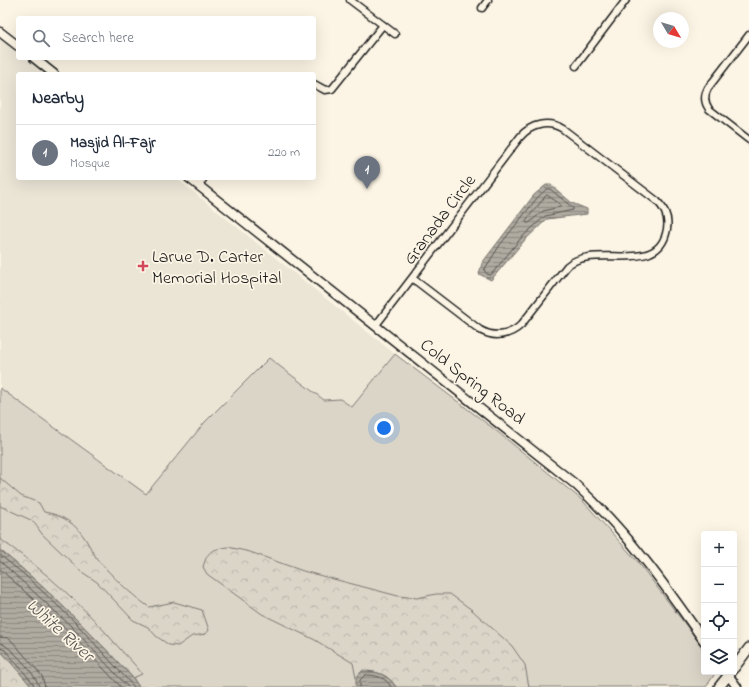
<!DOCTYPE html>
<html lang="en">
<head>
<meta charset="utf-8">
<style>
  :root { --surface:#fff; --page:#f2f2f3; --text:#1f2937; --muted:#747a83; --line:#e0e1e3; --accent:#d1495b }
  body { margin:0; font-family:"Indie Flower",sans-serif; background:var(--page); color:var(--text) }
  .controls { position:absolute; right:12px; bottom:12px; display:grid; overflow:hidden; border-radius:4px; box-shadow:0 4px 16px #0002 }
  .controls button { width:36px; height:36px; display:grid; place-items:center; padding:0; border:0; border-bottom:1px solid var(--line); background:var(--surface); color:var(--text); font:20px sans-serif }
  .compass { position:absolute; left:653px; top:12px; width:36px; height:36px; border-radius:50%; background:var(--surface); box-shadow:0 4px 16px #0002; rotate:128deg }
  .you { position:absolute; left:384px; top:428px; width:14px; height:14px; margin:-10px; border:3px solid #fff; border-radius:50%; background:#1a73e8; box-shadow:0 0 0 6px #1a73e833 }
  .badge { display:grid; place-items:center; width:26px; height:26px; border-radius:50%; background:var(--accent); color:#fff; font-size:13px; font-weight:700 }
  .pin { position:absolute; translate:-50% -33px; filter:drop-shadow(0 1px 2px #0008) }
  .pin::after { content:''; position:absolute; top:21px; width:14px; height:12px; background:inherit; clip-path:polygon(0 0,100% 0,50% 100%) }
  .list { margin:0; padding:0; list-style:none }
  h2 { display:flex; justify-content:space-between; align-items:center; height:52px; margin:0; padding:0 16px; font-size:17px }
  h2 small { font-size:13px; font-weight:400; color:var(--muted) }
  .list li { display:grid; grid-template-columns:26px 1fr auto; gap:12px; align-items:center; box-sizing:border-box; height:56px; padding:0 16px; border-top:1px solid var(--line) }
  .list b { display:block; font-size:15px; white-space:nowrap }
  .list p { margin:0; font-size:13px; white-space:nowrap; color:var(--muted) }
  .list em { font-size:13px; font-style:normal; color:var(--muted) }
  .icon { flex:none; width:22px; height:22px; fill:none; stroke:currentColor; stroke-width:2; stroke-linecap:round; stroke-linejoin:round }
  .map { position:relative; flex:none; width:749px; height:687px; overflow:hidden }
  .search { position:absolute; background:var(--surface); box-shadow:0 4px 16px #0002; left:16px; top:16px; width:300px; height:44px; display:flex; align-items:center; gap:10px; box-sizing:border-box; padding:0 14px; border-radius:4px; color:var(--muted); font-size:15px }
  .panel { position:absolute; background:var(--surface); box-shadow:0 4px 16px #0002; left:16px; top:72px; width:300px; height:108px; border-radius:4px }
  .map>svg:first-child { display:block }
  .built { fill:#ebe5d6 }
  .green { fill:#dbd5c8; stroke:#7c7872 }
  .forest { fill:url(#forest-crowns); stroke:#7c7872 }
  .water { fill:url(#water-rules); stroke:#75726c }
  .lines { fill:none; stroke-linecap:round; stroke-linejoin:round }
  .shore { stroke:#575551; stroke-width:1 }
  .minor-casing { stroke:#1c1c1c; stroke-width:9 }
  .tertiary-casing { stroke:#1c1c1c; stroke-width:11 }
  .secondary-casing { stroke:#1c1c1c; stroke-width:12 }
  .minor { stroke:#fcf5e5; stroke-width:6 }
  .tertiary { stroke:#fcf5e5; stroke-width:8 }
  .secondary { stroke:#fcf5e5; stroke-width:9 }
  .poi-dot { fill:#d1495b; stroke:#fcf5e5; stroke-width:1.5 }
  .labels { text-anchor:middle; stroke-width:3.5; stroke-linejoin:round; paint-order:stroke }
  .street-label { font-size:18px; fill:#1c1c1c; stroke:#fcf5e5 }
  .poi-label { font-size:18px; fill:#1c1c1c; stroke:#fcf5e5; text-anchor:start }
  .water-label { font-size:19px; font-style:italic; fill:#575551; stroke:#fcf5e5 }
</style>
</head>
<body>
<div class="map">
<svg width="749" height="687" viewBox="0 0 749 687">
  <defs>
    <pattern id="forest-crowns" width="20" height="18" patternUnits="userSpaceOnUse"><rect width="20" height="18" fill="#dbd5c8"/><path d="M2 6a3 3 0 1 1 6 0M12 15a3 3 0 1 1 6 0" fill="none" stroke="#bbb6ab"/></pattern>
    <pattern id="water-rules" width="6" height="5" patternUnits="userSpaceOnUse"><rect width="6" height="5" fill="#b0aba1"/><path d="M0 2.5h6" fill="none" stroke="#8e8a82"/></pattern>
  </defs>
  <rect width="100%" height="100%" fill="#fcf5e5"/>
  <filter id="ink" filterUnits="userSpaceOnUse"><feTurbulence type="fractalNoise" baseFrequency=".025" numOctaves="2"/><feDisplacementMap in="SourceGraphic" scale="8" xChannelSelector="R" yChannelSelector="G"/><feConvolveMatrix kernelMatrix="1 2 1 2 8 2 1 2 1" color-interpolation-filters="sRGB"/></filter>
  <g filter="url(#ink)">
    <path class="built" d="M0 37 18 52V58H26L46 74H18V178H176L395 354 352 408 340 399 324 400 269 358 205 422 146 495 0 388Z"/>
    <path class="green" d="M395 354 494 429 582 500 638 562 701 645 704 653V672H713L714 675 706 687H139L133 678C91 633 48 589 0 550V388L146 494 205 422 269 358 324 400 340 399 352 407Z"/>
    <g class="forest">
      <path d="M0 478 21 496 39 503 44 512C63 515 76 524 86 540 90 546 93 553 97 559 113 577 129 593 149 607L174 602 202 610 209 630 206 634 192 636 178 646 169 645 156 636 148 627 133 620 97 582 82 572 42 534 33 521 0 506Z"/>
      <path d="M0 539C44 570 85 607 120 649 127 657 136 665 142 674L133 678C91 633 48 589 0 550Z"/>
      <path d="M228 547 250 552 303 571 398 596 417 598 436 594H450L472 610 512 646 525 665 529 687H396C388 674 377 671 362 671L356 678 353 663 315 640 262 614 207 574 203 567C208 550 211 550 228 547Z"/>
      <path d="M0 650 32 687H0Z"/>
    </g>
    <g class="water">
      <path d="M546 185H551L572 203 587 209V214L547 219 524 241 491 280 479 274 482 263 534 195Z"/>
      <path d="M0 550C48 589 91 633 133 678L139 687H32L0 650Z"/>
      <path d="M362 671C376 671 388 674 396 687H356V678Z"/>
    </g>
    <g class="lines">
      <g class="shore">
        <path d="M547 189H550L573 208V210L545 216 521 238 491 275 487 274 484 270 500 245 537 198Z"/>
        <path d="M547 195 560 204V207L543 211 529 223H527L526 221Z"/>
        <path d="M0 555 26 576 75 622 134 687"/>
        <path d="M0 561 71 626 128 687"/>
        <path d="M0 569 67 630 121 687"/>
        <path d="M0 637 8 638 13 642 42 676 45 687"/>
        <path d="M0 643C9 644 39 678 39 687"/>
        <path d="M0 648 5 650 33 683 34 687"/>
        <path d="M360 687V680L365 675C375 675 386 677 391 687"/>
      </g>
      <g class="minor-casing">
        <g id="minor">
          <path d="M350 0 395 34"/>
          <path d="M482 8 488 0"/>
          <path d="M749 35 708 88C704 95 704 102 709 109L749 140"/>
          <path d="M576 66 626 0"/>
          <path d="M314 84 325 90 332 89 383 25"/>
          <path d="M199 185 204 178"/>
          <path d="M376 325C424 263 472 200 520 137 531 124 548 120 563 129L657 201C664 208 669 218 667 229 659 278 595 241 567 266L521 325C509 336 494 338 480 330L412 278"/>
        </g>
      </g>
      <g class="tertiary-casing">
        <g id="tertiary">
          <path d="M0 32 18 46"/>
          <path d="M34 58 54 74"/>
          <path d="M189 178 575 484C626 530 665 585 704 641"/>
          <path d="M726 672 737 687"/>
        </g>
      </g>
      <g class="secondary-casing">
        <g id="secondary">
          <path d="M734 668 749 648"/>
          <path d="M719 687 731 672"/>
        </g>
      </g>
      <use href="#minor" class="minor"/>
      <use href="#tertiary" class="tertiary"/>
      <use href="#secondary" class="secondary"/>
    </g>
  </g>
  <path class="poi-dot" d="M141 260h4v4h4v4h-4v4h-4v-4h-4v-4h4z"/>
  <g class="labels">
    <g class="street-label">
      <text transform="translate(439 219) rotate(-53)" y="6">Granada Circle</text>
      <text transform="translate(473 381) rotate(38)" y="6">Cold Spring Road</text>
    </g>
    <g class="poi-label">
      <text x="152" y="262">Larue D. Carter<tspan x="152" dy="21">Memorial Hospital</tspan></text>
    </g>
    <g class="water-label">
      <text transform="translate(61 629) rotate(42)" y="7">White River</text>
    </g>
  </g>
</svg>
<div class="controls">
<button>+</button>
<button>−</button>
<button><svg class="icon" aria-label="locate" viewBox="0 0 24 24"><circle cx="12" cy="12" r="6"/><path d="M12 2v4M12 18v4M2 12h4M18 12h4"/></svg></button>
<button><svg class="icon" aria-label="layers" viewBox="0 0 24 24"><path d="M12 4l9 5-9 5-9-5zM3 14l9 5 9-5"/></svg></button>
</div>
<svg class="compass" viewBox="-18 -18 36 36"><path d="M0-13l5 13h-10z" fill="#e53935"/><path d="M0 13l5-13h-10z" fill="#747a83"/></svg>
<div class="you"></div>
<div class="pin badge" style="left:367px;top:189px;background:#6b7280">1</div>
<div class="search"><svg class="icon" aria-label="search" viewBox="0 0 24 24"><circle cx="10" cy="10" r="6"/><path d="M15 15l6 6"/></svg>Search here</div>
<section class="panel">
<h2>Nearby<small></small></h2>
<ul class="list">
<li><span class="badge" style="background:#6b7280">1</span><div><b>Masjid Al-Fajr</b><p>Mosque</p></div><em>220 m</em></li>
</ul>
</section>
</div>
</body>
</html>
